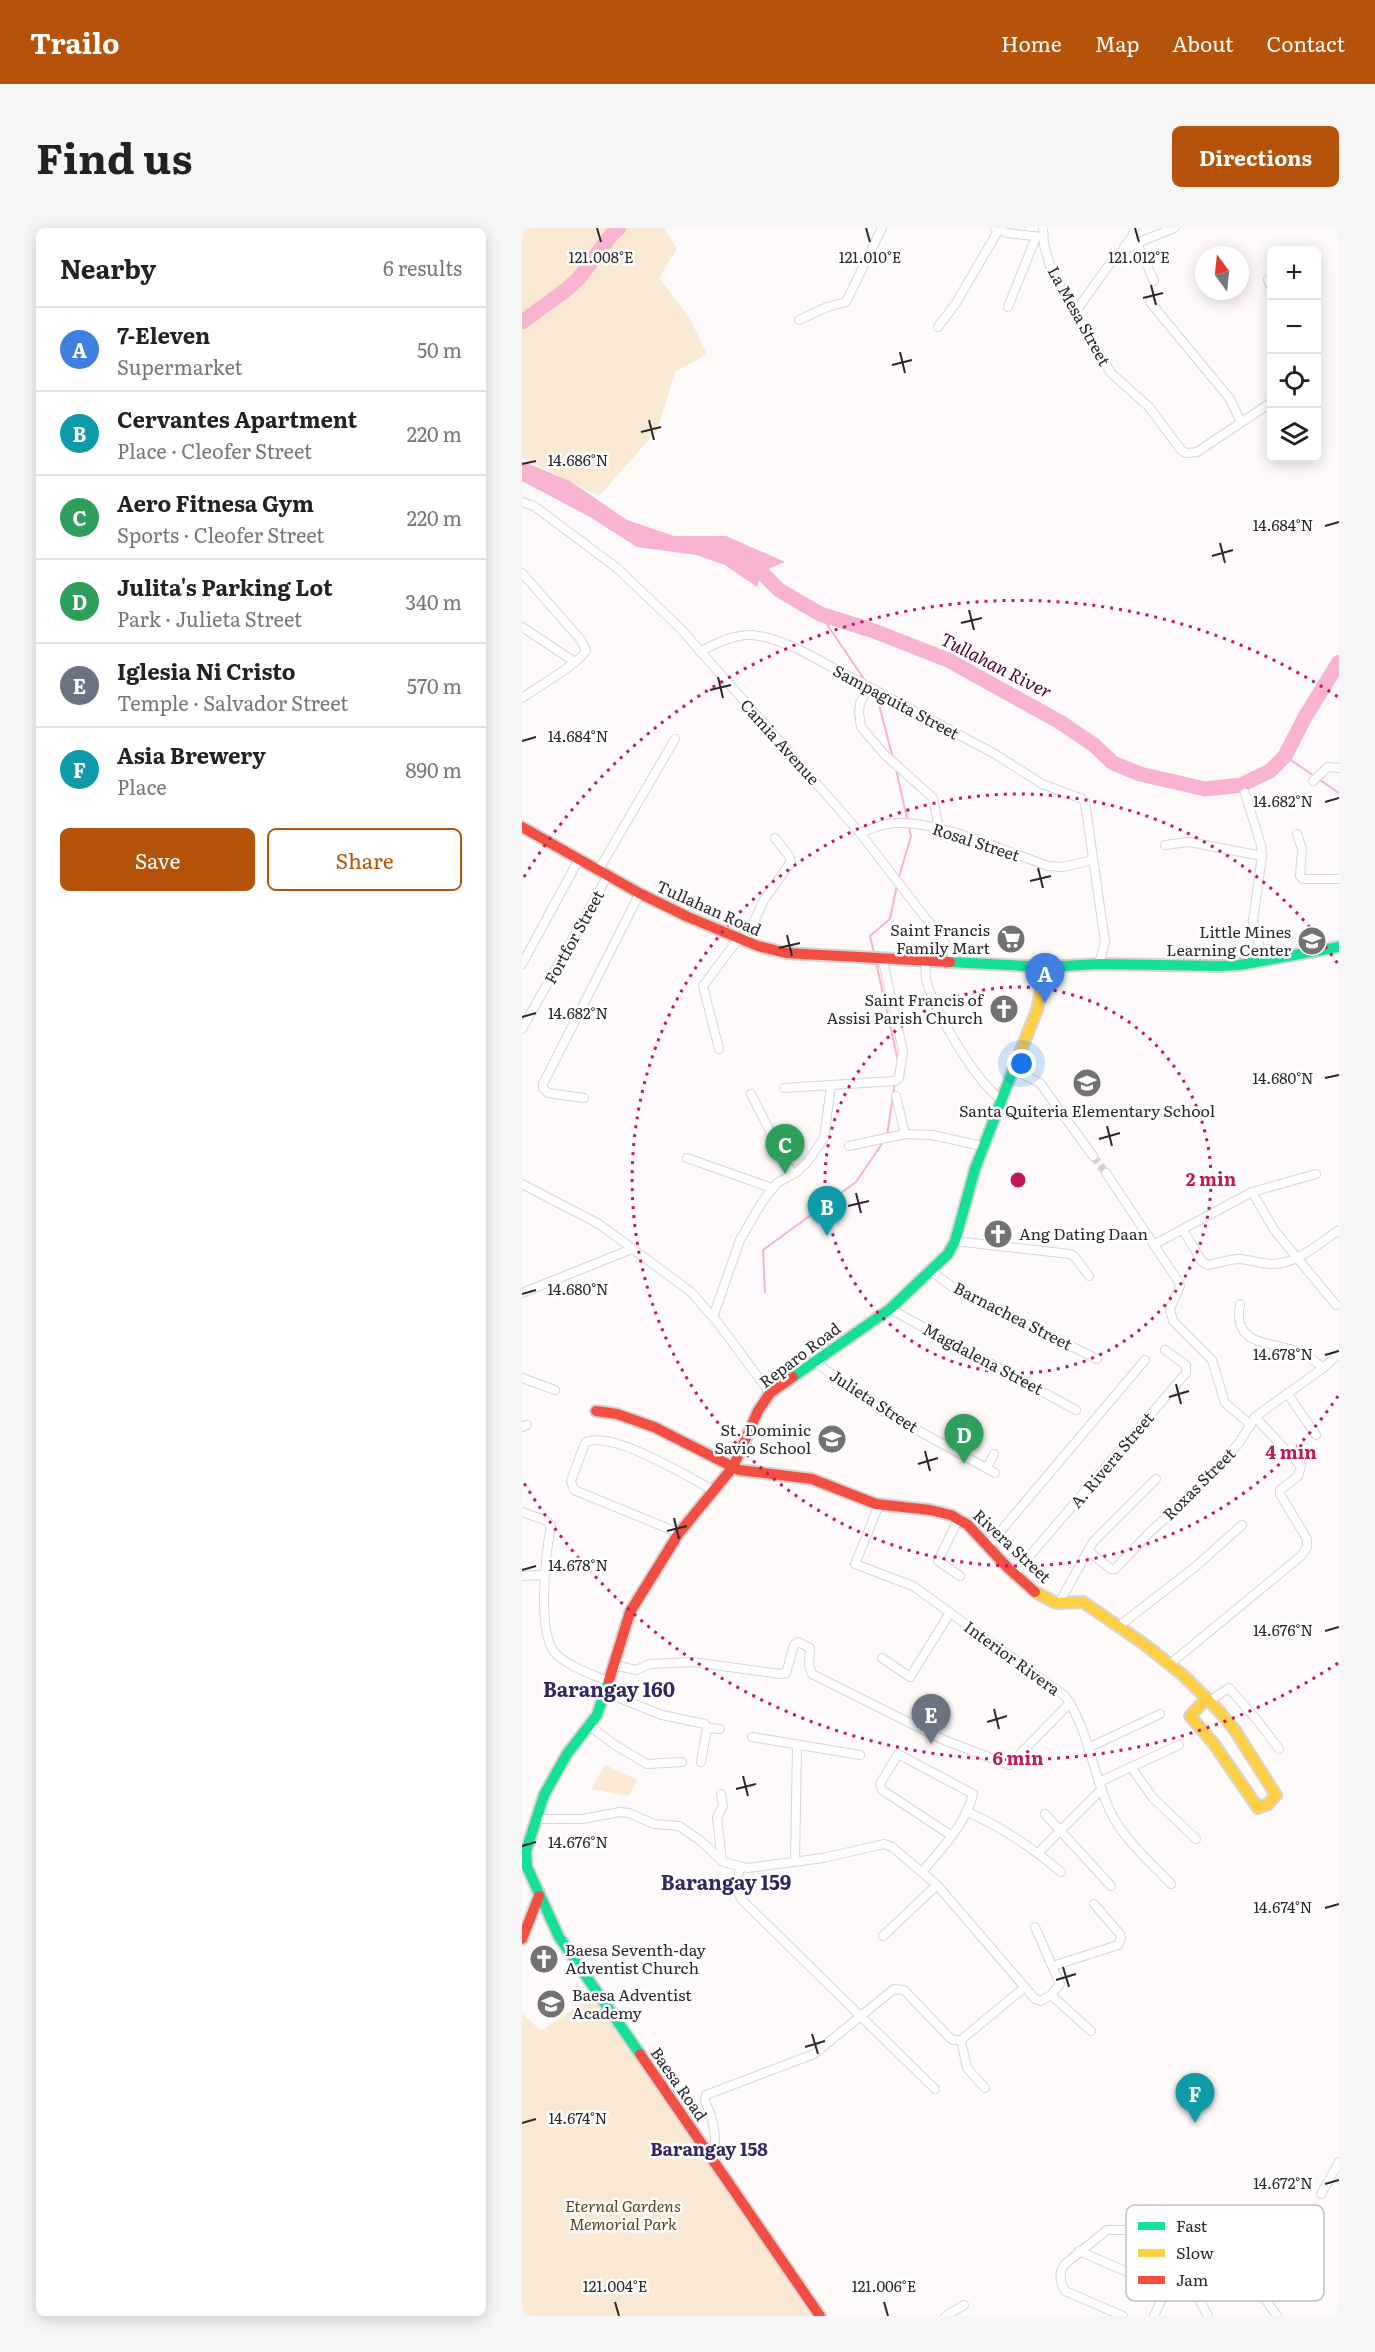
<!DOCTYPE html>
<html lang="en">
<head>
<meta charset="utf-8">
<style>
  :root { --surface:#fff; --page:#f6f6f6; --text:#222; --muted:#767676; --line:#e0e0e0; --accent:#b45309 }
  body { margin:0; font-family:Literata,serif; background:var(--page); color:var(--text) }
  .controls { position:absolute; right:18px; top:18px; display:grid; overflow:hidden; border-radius:9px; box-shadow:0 3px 15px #0003 }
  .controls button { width:54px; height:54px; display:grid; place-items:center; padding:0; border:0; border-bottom:2px solid var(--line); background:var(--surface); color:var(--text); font:30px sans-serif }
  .compass { position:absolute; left:673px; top:18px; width:54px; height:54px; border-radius:50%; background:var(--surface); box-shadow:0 3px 15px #0003; rotate:345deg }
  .you { position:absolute; left:500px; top:836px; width:21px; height:21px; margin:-15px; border:4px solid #fff; border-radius:50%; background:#1a73e8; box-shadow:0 0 0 9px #1a73e833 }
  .badge { display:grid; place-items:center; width:39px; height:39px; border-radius:50%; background:var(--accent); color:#fff; font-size:20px; font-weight:700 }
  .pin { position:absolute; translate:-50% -50px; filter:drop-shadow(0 2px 3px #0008) }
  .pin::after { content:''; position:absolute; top:32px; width:21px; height:18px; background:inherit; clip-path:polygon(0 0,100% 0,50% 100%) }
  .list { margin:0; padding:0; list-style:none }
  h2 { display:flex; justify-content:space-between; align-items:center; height:78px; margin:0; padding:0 24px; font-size:26px }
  h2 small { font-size:20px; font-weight:400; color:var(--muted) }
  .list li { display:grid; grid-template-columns:39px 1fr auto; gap:18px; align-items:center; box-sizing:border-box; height:84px; padding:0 24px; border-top:2px solid var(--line) }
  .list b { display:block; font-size:22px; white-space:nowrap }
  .list p { margin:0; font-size:20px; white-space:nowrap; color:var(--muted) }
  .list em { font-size:20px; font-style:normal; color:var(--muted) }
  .actions { display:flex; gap:12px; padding:18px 24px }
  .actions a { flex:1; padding:14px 0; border:2px solid var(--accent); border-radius:9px; text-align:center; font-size:21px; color:var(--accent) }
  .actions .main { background:var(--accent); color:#fff }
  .icon { flex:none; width:33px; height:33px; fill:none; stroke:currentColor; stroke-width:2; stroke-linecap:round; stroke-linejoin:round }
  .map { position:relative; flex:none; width:817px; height:2088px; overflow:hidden; border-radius:9px }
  header { display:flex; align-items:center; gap:36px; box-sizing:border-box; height:84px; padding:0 30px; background:var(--accent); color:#fff }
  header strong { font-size:28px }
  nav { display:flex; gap:33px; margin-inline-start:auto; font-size:21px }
  .intro { display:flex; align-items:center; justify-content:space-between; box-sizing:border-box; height:144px; padding:0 36px }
  h1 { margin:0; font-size:42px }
  .button { padding:15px 27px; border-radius:9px; background:var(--accent); color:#fff; font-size:21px; font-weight:700 }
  main { display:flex; gap:36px; padding:0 36px }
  aside { flex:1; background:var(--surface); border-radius:9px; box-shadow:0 3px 15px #0003 }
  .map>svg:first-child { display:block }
  .green { fill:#fae9d2 }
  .water { fill:#f7b3d0 }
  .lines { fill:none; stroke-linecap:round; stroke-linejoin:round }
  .stream { stroke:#f7b3d0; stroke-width:2 }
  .river { stroke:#f7b3d0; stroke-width:15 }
  .street-tunnel { stroke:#d3d0cf; stroke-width:8; stroke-dasharray:8 4; stroke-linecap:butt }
  .street-casing { stroke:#d7d4d4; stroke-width:10 }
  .fast-casing { stroke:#d7d4d4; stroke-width:14 }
  .slow-casing { stroke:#d7d4d4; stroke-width:14 }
  .jam-casing { stroke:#d7d4d4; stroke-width:14 }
  .street { stroke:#fffefe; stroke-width:8 }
  .fast { stroke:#16e098; stroke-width:10 }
  .slow { stroke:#ffcf43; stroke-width:10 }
  .jam { stroke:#f24e42; stroke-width:10 }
  .ticks { fill:none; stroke:#2a2828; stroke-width:2 }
  .ring { fill:none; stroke:#c2185b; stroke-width:3; stroke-dasharray:3 6 }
  .labels { text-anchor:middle; stroke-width:5; stroke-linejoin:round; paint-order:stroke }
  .street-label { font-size:16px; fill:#2a2828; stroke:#fff }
  .poi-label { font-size:16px; fill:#2a2828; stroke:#fff; text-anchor:end }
  .park-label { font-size:16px; font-style:italic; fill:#59421d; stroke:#fff }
  .water-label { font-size:18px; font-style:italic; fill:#520030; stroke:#fff }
  .neighbourhood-label { font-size:18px; font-weight:bold; fill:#322660; stroke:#fff }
  .quarter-label { font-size:20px; font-weight:bold; fill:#322660; stroke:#fff }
  .key { fill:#fff; stroke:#bfbebe; stroke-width:1.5 }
  .key-label { font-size:16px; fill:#2a2828 }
  .ticks-label { font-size:15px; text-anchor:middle; fill:#2a2828; stroke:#fff; stroke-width:5; stroke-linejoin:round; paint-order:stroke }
  .centre { fill:#c2185b; stroke:#fff; stroke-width:3 }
  .ring-label { font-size:18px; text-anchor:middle; font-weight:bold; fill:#c2185b; stroke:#fff; stroke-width:5; stroke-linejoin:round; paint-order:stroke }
</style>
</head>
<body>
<header>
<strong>Trailo</strong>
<nav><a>Home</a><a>Map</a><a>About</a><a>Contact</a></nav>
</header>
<div class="intro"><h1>Find us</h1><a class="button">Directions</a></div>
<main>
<aside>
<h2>Nearby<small>6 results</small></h2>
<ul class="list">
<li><span class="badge" style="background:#3f7fe0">A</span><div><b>7-Eleven</b><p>Supermarket</p></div><em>50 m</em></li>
<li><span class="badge" style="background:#0f9aa8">B</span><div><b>Cervantes Apartment</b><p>Place · Cleofer Street</p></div><em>220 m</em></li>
<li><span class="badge" style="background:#2e9e5b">C</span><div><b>Aero Fitnesa Gym</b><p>Sports · Cleofer Street</p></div><em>220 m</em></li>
<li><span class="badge" style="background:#2e9e5b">D</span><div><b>Julita's Parking Lot</b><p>Park · Julieta Street</p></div><em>340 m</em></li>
<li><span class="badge" style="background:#6b7280">E</span><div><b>Iglesia Ni Cristo</b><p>Temple · Salvador Street</p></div><em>570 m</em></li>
<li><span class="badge" style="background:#0f9aa8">F</span><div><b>Asia Brewery</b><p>Place</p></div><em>890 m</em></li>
</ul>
<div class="actions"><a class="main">Save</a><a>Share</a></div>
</aside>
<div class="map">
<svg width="817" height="2088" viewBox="0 0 817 2088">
  <rect width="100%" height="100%" fill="#fdfaf9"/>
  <g class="green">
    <path d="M0 0H92C78 13 71 28 60 42 45 62 22 77 0 89Z"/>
    <path d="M102 0H142L155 21 137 50 168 91 185 126 153 144 135 203 77 268 0 229V98L44 69 88 11Z"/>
    <path d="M83 1537 116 1552 106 1568 69 1561Z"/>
    <path d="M70 1768 185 1932 289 2088H0V1785L19 1803Z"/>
  </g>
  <path class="water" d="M0 233 48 253 105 292 152 308H204L263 334 239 344 235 359 203 337 174 327 115 319 68 289 0 253Z"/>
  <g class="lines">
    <g class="stream">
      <path d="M298 386 344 454"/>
      <path d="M350 464 356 473 371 530"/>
      <path d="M763 528 817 565"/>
      <path d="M374 541 389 608 376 652"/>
      <path d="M352 725 348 708 368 691 375 657"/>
      <path d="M354 734 376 833 373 849"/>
      <path d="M365 908 373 854"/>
      <path d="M243 1064 241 1022 334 954 362 913"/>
    </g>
    <g class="river">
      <path d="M0 94 44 62 57 50 90 6 97 0"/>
      <path d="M223 335 239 344 257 362 298 386 352 403 426 432 538 494 572 517 591 535 618 546 683 561 719 557 748 543 763 528 783 489 817 434"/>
    </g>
    <path class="street-tunnel" d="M571 928 584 945"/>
    <g class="street-casing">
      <g id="street">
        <path d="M473 0 485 5 519 9"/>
        <path d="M521 0 522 17 530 44 589 145 627 179 659 222 664 225 675 224 750 174"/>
        <path d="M615 15 632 53"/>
        <path d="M602 19 610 9 613 0"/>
        <path d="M746 52 750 61"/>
        <path d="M628 74 708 171 719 194"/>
        <path d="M486 79 514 9"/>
        <path d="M554 83 594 27 615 15 652 0"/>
        <path d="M277 92 305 79 324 74 360 0"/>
        <path d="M416 99 434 75 476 3"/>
        <path d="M0 274 12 278 95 340 158 400 338 605 429 723 433 735"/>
        <path d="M0 345 58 411 64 422C61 433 12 461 0 470"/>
        <path d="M0 399 53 434"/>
        <path d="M178 424C219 401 234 403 276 421L473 526 520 556 560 571 563 574 583 714 577 736"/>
        <path d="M346 460 338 475 337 485 339 499 362 526 411 570 417 600"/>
        <path d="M791 553 806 539 817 540"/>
        <path d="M723 565 739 617 740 628 731 693 741 733"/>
        <path d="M338 605C349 601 361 595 374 595 419 593 483 623 526 638L541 639 571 632"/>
        <path d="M775 606 780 621 778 648 781 651H817"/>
        <path d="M643 617 667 614 740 628"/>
        <path d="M76 643 153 511"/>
        <path d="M223 713 242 672 269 634 267 628 253 610"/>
        <path d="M403 732C404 740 403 748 405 755 415 787 453 853 480 872"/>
        <path d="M0 736 56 633"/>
        <path d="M0 801 85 649"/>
        <path d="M197 821 181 758 217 710"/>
        <path d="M491 842 518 855 571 928"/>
        <path d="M262 860 373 853 377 850 381 823 360 729"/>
        <path d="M229 866 270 946"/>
        <path d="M374 868 383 906"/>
        <path d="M62 870 26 865 21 860V856L118 665"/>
        <path d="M327 918 383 906 410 907 460 918"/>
        <path d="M165 930 250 960"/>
        <path d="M584 945 656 1053 658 1058 648 1081 651 1093 690 1132 703 1175 729 1197"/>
        <path d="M0 956 77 996 169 1064 196 1095 248 1165"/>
        <path d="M730 964 753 1003 814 1077"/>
        <path d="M661 1002 679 1032 685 1037C696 1036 706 1031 718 1031 729 1032 739 1036 750 1036 776 1036 797 1015 817 1002"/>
        <path d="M433 1013 548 1026 552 1028 567 1048"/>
        <path d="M633 1016 730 964 794 946"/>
        <path d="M409 1043 432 1060 575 1131"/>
        <path d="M0 1065 110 1021"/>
        <path d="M718 1076C710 1119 748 1113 778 1124 787 1128 794 1134 801 1140"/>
        <path d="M368 1081 554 1182"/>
        <path d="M191 1089 218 1012 240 974 255 955 275 944 286 933 302 910 309 858"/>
        <path d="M293 1134 359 1182 473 1245"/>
        <path d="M0 1150 33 1162"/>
        <path d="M765 1165 794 1207"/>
        <path d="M0 1199 5 1197"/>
        <path d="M465 1240 472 1226"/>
        <path d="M357 1277 333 1336 391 1358 543 1468C568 1503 571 1551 591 1589 605 1614 630 1636 649 1656"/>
        <path d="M0 1284 25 1293 29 1298C24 1324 14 1406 34 1426 47 1439 70 1446 87 1454"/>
        <path d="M437 1290 416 1333 438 1348"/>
        <path d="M157 1305 52 1262 49 1253 63 1215C87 1200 168 1250 193 1263"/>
        <path d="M466 1318 623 1132"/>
        <path d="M566 1323 589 1341H593L627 1305 680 1257 717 1215 733 1189 801 1140 817 1126"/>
        <path d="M493 1345 664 1145V1137L643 1122"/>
        <path d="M0 1348 21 1347"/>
        <path d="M537 1375 571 1314 634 1251"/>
        <path d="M597 1398 673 1339 720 1297"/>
        <path d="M360 1430 388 1449 428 1385"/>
        <path d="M648 1436 779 1328 785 1319V1311L758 1266V1262L776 1248 779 1238 733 1189"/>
        <path d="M92 1437 114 1442 128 1436 170 1434 258 1446 264 1445 272 1417 276 1414 288 1420 287 1437 290 1446 422 1512 487 1537 548 1475"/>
        <path d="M85 1465 140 1487 183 1496 185 1500 179 1534"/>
        <path d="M687 1473 707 1460 735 1492 757 1521"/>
        <path d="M66 1497 93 1517 125 1536 160 1534"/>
        <path d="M185 1500 198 1501"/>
        <path d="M230 1509 338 1527"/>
        <path d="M566 1520 638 1486"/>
        <path d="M609 1539 631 1570 674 1611"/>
        <path d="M577 1554 657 1517"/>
        <path d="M199 1566 201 1578 195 1589 200 1633"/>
        <path d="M444 1583C481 1600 508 1618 539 1644"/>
        <path d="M523 1586 589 1658"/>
        <path d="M14 1591H60L98 1584 107 1585 132 1596 157 1598 179 1613 201 1634 226 1640 301 1630 362 1616 370 1619 415 1657 513 1771 519 1773 529 1767 538 1756 513 1699"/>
        <path d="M516 1625 580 1561"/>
        <path d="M273 1634 275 1518"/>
        <path d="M218 1639 214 1660 220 1672 413 1861"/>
        <path d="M401 1643C420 1620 444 1596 451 1566L376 1526 358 1556 360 1562 430 1608"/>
        <path d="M361 1708 415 1657"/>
        <path d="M531 1738 596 1717 599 1710 598 1706 572 1676"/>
        <path d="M529 1767 569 1803"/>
        <path d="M439 1812 445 1840 463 1860"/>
        <path d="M188 1927 193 1922C194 1904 191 1889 183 1873L184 1867 292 1826 372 1761 382 1762 428 1810 431 1812H439L503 1759"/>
        <path d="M799 1966 817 1934"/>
        <path d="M557 2023 644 2061"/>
        <path d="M714 2029 755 2088"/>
        <path d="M424 2088 442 2077"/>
        <path d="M601 2088 543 2063C537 2053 537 2044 543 2036L585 2002H629L642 2007 686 2088"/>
        <path d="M632 2088 644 2061 663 2046"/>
      </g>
    </g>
    <g class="fast-casing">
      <g id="fast">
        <path d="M428 734 524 739 577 736 697 738 717 737 817 719"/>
        <path d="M271 1149 368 1081 426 1026 433 1013 453 941 491 842"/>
        <path d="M87 1452 75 1487 45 1526 22 1567 4 1623 5 1639 37 1709 118 1826"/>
      </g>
    </g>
    <g class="slow-casing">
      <g id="slow">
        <path d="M491 842 515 782 524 739"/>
        <path d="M513 1364 534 1375 561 1374 622 1416 661 1447 696 1482 712 1501 754 1567 746 1576 736 1580 692 1516 668 1488 685 1470"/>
      </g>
    </g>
    <g class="jam-casing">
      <g id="jam">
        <path d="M0 599 117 665 166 689 236 718 264 725 428 734"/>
        <path d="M74 1183 95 1186 132 1199 217 1242 290 1251 354 1276 408 1282 429 1287 446 1297 486 1340 513 1364"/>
        <path d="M87 1452 108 1384 157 1305 211 1239 236 1183 248 1165 271 1149"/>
        <path d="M0 1711 17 1668"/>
        <path d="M118 1826 298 2088"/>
      </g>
    </g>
    <use href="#street" class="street"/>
    <use href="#fast" class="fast"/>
    <use href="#slow" class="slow"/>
    <use href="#jam" class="jam"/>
  </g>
  <path class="ticks" d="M75 0 79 14M344 0 348 14M613 0 617 14M629 57 634 77M621 70 641 65M378 124 383 145M370 137 390 132M127 192 132 212M119 204 139 199M0 236 14 233M803 298 817 294M698 315 703 335M690 328 711 322M447 382 452 402M439 395 460 390M196 449 201 470M188 462 209 457M0 513 14 509M803 574 817 570M516 640 521 660M508 653 529 648M265 707 270 728M257 720 278 715M0 789 14 785M803 850 817 847M585 898 590 918M577 911 598 905M334 965 339 985M326 978 347 973M0 1066 14 1062M803 1127 817 1123M654 1156 659 1176M647 1169 667 1163M403 1223 408 1243M396 1236 416 1230M152 1290 157 1311M145 1303 165 1298M0 1342 14 1338M803 1403 817 1399M472 1481 477 1501M465 1494 485 1488M221 1548 226 1568M214 1561 234 1556M0 1618 14 1614M803 1680 817 1676M541 1739 547 1759M534 1752 554 1746M290 1806 296 1826M283 1819 303 1813M0 1895 14 1891M803 1956 817 1952M93 2074 97 2088M362 2074 366 2088"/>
  <g class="ring">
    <circle cx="496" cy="952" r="193"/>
    <path d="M816 1168A386 386 0 1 1 816 736"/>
    <path d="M816 1435A579 579 0 0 1 2 1255M2 649A579 579 0 0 1 816 469"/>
  </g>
  <defs>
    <g id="supermarket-disc" transform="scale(1.5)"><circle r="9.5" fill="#747271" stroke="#fff"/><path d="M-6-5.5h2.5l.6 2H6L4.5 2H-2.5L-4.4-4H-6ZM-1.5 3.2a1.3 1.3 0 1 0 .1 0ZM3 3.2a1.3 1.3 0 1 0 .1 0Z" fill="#fff"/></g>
    <g id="school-disc" transform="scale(1.5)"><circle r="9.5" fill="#747271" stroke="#fff"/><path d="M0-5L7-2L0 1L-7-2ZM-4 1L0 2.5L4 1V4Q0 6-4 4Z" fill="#fff"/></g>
    <g id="church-disc" transform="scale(1.5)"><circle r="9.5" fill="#747271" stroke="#fff"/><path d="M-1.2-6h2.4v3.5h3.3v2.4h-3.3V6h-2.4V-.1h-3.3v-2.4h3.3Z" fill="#fff"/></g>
  </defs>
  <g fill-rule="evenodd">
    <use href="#supermarket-disc" x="489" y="711"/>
    <use href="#school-disc" x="790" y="713"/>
    <use href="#church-disc" x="482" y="781"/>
    <use href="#school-disc" x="565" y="855"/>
    <use href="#church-disc" x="476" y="1006"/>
    <use href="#school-disc" x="310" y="1211"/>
    <use href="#church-disc" x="22" y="1731"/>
    <use href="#school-disc" x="29" y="1776"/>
  </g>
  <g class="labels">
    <g class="street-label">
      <text transform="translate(557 88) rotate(61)" y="6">La Mesa Street</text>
      <text transform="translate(374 474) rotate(28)" y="6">Sampaguita Street</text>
      <text transform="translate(258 514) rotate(48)" y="6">Camia Avenue</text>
      <text transform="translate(454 614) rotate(18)" y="6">Rosal Street</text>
      <text transform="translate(187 680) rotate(24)" y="6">Tullahan Road</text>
      <text transform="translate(52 709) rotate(-61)" y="6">Fortfor Street</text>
      <text transform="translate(491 1088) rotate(27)" y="6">Barnachea Street</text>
      <text transform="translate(278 1127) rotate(-37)" y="6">Reparo Road</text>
      <text transform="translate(461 1131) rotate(28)" y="6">Magdalena Street</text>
      <text transform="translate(352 1173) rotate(33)" y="6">Julieta Street</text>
      <text transform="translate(590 1232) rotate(-50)" y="6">A. Rivera Street</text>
      <text transform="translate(677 1256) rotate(-45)" y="6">Roxas Street</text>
      <text transform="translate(490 1318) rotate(43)" y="6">Rivera Street</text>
      <text transform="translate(490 1430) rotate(36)" y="6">Interior Rivera</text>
      <text transform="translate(157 1856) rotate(55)" y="6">Baesa Road</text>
    </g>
    <g class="poi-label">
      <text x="468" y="708">Saint Francis<tspan x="468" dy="18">Family Mart</tspan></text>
      <text x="769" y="710">Little Mines<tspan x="769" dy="18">Learning Center</tspan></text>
      <text x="461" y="778">Saint Francis of<tspan x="461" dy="18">Assisi Parish Church</tspan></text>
      <text x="565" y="889" text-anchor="middle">Santa Quiteria Elementary School</text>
      <text x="497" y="1012" text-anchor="start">Ang Dating Daan</text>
      <text x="289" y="1208">St. Dominic<tspan x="289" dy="18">Savio School</tspan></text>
      <text x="43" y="1728" text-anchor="start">Baesa Seventh-day<tspan x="43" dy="18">Adventist Church</tspan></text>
      <text x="50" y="1773" text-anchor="start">Baesa Adventist<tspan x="50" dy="18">Academy</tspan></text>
    </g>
    <g class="park-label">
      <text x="101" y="1984">Eternal Gardens<tspan x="101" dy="18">Memorial Park</tspan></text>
    </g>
    <g class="water-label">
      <text transform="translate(474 438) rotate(27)" y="6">Tullahan River</text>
    </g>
    <g class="neighbourhood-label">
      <text x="187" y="1928">Barangay 158</text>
    </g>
    <g class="quarter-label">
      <text x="87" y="1469">Barangay 160</text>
      <text x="204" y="1662">Barangay 159</text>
    </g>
  </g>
  <rect x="604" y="1977" width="198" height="96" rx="9" class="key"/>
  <rect x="616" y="1994" width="27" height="8" fill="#16e098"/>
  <rect x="616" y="2021" width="27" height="8" fill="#ffcf43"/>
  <rect x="616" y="2048" width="27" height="8" fill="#f24e42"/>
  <g class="key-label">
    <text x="654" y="2004">Fast</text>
    <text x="654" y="2031">Slow</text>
    <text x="654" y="2058">Jam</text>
  </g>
  <g class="ticks-label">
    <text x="79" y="35">121.008°E</text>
    <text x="348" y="35">121.010°E</text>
    <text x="617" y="35">121.012°E</text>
    <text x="56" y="238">14.686°N</text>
    <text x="761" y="303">14.684°N</text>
    <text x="56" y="514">14.684°N</text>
    <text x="761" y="579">14.682°N</text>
    <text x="56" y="791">14.682°N</text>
    <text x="761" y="856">14.680°N</text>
    <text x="56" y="1067">14.680°N</text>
    <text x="761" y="1132">14.678°N</text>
    <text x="56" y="1343">14.678°N</text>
    <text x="761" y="1408">14.676°N</text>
    <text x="56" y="1620">14.676°N</text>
    <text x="761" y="1685">14.674°N</text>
    <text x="56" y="1896">14.674°N</text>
    <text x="761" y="1961">14.672°N</text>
    <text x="93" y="2064">121.004°E</text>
    <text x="362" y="2064">121.006°E</text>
  </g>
  <circle cx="496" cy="952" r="9" class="centre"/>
  <g class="ring-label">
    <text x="689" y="958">2 min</text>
    <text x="769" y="1231">4 min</text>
    <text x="496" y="1537">6 min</text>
  </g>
</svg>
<div class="controls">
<button>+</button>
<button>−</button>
<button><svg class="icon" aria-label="locate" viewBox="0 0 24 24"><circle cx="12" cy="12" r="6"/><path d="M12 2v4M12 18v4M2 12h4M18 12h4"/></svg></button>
<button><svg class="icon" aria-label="layers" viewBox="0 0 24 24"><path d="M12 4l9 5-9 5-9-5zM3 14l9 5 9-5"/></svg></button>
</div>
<svg class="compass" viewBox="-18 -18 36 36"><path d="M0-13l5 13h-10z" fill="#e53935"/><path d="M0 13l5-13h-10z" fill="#767676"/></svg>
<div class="you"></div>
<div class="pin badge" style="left:523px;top:775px;background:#3f7fe0">A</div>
<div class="pin badge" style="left:305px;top:1008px;background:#0f9aa8">B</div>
<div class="pin badge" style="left:263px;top:946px;background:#2e9e5b">C</div>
<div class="pin badge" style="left:442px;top:1236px;background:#2e9e5b">D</div>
<div class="pin badge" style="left:409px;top:1516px;background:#6b7280">E</div>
<div class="pin badge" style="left:673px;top:1895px;background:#0f9aa8">F</div>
</div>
</main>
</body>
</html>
